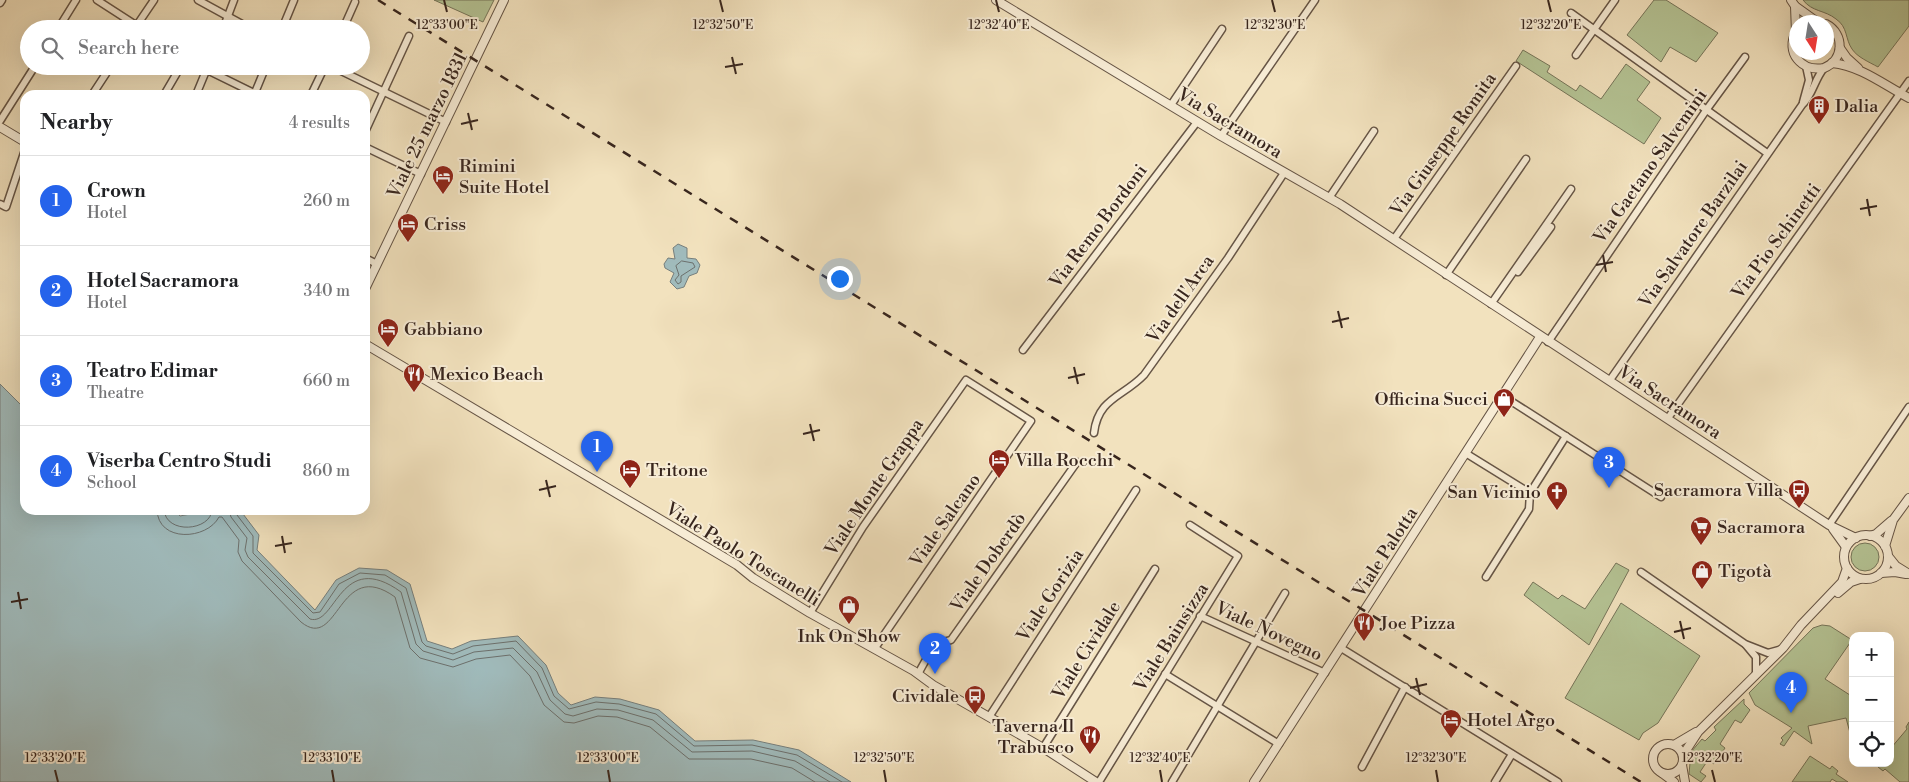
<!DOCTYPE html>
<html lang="en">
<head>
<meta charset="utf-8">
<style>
  :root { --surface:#fff; --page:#f2f2f2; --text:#202124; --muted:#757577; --line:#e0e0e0; --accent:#2563eb }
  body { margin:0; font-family:"Libre Bodoni",serif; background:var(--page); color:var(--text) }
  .controls { position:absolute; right:15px; bottom:15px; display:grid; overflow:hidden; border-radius:10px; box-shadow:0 5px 20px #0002 }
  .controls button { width:45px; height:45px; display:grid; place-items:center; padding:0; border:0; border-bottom:1px solid var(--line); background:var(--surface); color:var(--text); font:25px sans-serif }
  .compass { position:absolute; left:1789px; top:15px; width:45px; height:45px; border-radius:50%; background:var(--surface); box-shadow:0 5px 20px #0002; rotate:168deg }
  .you { position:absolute; left:839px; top:278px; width:18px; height:18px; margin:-12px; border:4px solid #fff; border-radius:50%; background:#1a73e8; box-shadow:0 0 0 8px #1a73e833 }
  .badge { display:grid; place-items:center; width:32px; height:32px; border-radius:50%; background:var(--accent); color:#fff; font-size:16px; font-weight:700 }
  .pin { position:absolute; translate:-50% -41px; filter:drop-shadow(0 1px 2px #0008) }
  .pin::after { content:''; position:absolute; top:26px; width:18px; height:15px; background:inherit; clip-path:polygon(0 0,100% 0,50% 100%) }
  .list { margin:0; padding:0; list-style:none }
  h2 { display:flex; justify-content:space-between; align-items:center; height:65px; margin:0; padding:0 20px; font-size:21px }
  h2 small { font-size:16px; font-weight:400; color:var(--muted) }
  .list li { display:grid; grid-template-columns:32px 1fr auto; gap:15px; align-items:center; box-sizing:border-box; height:90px; padding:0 20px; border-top:1px solid var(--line) }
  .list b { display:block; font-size:19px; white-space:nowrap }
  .list p { margin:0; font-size:16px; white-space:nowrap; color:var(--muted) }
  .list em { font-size:16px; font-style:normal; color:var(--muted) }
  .icon { flex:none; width:28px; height:28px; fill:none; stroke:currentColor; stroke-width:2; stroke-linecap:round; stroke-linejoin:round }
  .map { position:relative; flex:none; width:1909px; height:782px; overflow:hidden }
  .search { position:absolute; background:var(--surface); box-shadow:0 5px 20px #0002; left:20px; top:20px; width:350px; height:55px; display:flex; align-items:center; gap:12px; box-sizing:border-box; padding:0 18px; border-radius:28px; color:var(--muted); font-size:19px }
  .panel { position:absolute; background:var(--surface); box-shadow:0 5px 20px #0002; left:20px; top:90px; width:350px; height:425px; border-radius:15px }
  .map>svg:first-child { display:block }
  .green { fill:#b5c495; stroke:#76755a }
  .water { fill:#a0bbbc; stroke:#767f7d }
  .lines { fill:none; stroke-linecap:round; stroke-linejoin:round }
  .shore { stroke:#6c706d; stroke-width:1 }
  .minor-casing { stroke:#665546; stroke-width:9 }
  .tertiary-casing { stroke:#665546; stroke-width:10 }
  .minor { stroke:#f7ecd5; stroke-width:6 }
  .tertiary { stroke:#f7ecd5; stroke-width:8 }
  .rail { stroke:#38261e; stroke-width:2.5; stroke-dasharray:9 9; stroke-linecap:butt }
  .ticks { fill:none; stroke:#38261e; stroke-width:2 }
  .labels { text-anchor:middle; stroke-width:4; stroke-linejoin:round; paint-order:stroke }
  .poi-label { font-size:18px; fill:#38261e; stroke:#f7ecd5; text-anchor:start }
  .street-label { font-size:18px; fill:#38261e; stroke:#f7ecd5 }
  .ticks-label { font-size:12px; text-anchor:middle; fill:#38261e; stroke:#f7ecd5; stroke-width:4; stroke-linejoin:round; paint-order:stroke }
</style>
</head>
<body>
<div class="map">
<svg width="1909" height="782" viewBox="0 0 1909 782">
  <rect width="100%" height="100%" fill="#f2e2be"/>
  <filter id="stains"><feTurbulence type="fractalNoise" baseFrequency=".004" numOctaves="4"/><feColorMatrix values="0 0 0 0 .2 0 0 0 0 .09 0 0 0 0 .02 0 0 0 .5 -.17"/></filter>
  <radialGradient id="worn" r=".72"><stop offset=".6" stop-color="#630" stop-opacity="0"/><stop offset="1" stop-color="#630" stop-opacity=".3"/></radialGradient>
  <g class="green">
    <path d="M434 0H494L483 22Z"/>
    <path d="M1654 0H1666L1718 33 1696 62 1670 47 1661 62 1627 35Z"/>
    <path d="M1803 0H1909V26L1878 67C1869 62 1857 57 1852 49 1845 39 1848 27 1836 19 1825 10 1812 12 1803 0Z"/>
    <path d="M1523 50 1550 66 1547 72 1576 91 1580 85 1601 99 1626 64 1650 82 1637 100 1661 118 1644 144 1516 61Z"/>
    <circle cx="1865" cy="557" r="14"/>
    <path d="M1616 563 1629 570 1589 645 1524 595 1533 582 1558 599 1562 595 1585 609Z"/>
    <path d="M1621 603 1700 656 1658 723 1643 733 1639 740 1565 698Z"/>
    <path d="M1822 625 1830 626 1852 640 1825 679 1853 697V744L1846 718 1808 726 1812 744 1794 731 1784 746 1780 744 1783 740 1781 738 1792 728 1755 705 1749 693 1813 628Z"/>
    <path d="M1744 699V704L1750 710 1741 723 1735 720 1720 744 1725 748 1714 764 1708 760 1700 772 1706 776 1701 782 1689 774 1691 752 1702 739 1705 741 1716 730 1714 727Z"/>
    <path d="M1909 722V782H1900L1885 769 1883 771 1878 767 1881 763H1890V754L1893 749 1891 748 1907 729 1906 727Z"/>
    <path d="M1810 756 1830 769 1832 766 1838 771 1836 774 1848 782H1837L1832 779 1830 782H1792Z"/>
  </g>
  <g class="water">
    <path d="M678 244 687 248V258L696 259 700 265 697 273 689 276 684 287 677 289 670 282 674 273 665 268 664 264 668 258 675 259 673 248Z"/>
    <path d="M0 384 25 409V510H174L180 516 206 511 240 510 259 535 257 550 315 610 336 580 359 568 387 570 410 584 427 641 452 649 471 641 518 636 546 665 558 693 571 705 595 697 620 699 659 710 695 741 753 740 799 750 851 782H0Z"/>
  </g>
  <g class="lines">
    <g class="shore">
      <path d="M682 261 693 263 695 267 681 276V282L678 284 675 280 679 275 676 266Z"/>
      <path d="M157 510C158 543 207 540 219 517H222L239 540 238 552 242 561 301 622C339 653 338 556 395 597L410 648 420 658 453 667 476 659 510 655 530 676 544 705 564 722 574 723 598 716 617 717 650 727 689 759H751L792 768 815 782"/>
      <path d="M164 510C166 535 211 531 212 510"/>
      <path d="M229 510 231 517 247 538 245 550 248 557 310 619C336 627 340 548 401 592L416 644 423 651 453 660 474 652 513 648 537 672 550 700 565 714 573 716 597 709 618 710 653 720 692 752 752 751 795 761 830 782"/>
      <path d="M236 510 237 515 253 536V553L313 613 320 612 339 584 360 573 385 575 406 588 422 642 426 646 453 654 473 646 516 641 542 668 554 696 569 709 596 702 619 704 656 714 694 746 752 745 797 755 842 782"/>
    </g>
    <g class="minor-casing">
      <g id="minor">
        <path d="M97 0 142 29"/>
        <path d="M198 0 251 29"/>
        <path d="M0 3 2 0"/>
        <path d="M1571 13 1767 153"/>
        <path d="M135 28 154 0"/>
        <path d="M58 29 76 0"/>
        <path d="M223 29 234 0"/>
        <path d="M282 29 294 0"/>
        <path d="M343 29 355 2"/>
        <path d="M1576 55 1615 0"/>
        <path d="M199 66 258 95"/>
        <path d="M331 66 446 122"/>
        <path d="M92 95 111 66"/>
        <path d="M164 95 181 66"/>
        <path d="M196 95 208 66"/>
        <path d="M254 95 266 66"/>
        <path d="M311 95 325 66"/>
        <path d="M1803 102 1809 80 1806 66"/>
        <path d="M1171 105 1222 29"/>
        <path d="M0 121 35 66"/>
        <path d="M365 132 409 36"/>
        <path d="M1221 136 1315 0"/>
        <path d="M365 147 421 174"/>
        <path d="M1329 198 1374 131"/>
        <path d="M0 204 6 207 25 150"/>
        <path d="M1394 239 1516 66"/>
        <path d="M365 258 377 264"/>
        <path d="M1518 272 1551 227"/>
        <path d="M1446 275 1526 159"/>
        <path d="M1491 304 1571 189"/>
        <path d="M1548 342 1707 109 1745 57"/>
        <path d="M1023 350 1197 122"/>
        <path d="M1610 380 1802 105C1813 95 1814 80 1824 68"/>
        <path d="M1503 396 1661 497"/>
        <path d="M1668 418 1909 81"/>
        <path d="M1094 433C1098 398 1123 397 1144 375L1228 258 1284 173"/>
        <path d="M1467 454 1530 493"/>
        <path d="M1829 525 1909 407"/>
        <path d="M1641 572 1745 644 1768 653 1782 649"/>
        <path d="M1486 577 1529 509 1530 493 1566 436"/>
        <path d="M810 613 863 527 966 380 1031 421 875 648"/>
        <path d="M1200 616 1325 673"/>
        <path d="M1746 645 1756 657V674"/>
        <path d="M1341 648 1558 782"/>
        <path d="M918 674C927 658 933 643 951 640L1077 462"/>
        <path d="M1165 674 1279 744"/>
        <path d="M989 717 1136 490"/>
        <path d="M1043 748 1155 569"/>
        <path d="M1362 767 1405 687"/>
        <path d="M1099 782 1238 556 1190 525"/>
        <path d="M1172 782 1285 593"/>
        <path d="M1495 782 1512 754"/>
      </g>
    </g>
    <g class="tertiary-casing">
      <g id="tertiary">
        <path d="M996 0 1221 136 1340 204 1829 525 1856 538"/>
        <path d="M1791 0 1795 6 1816 21"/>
        <path d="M1795 6 1796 32"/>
        <path d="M1796 32C1785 52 1801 72 1824 68 1844 60 1845 34 1826 24"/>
        <path d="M1840 48 1847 58 1858 68"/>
        <path d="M1832 63C1861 66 1884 85 1909 98"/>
        <path d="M0 127 25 142"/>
        <path d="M365 289 504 0"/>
        <path d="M365 344 737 565 753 578 810 613 914 671 933 685 1045 749 1096 782"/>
        <path d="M1833 529 1846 547"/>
        <circle cx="1866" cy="557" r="22"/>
        <path d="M1870 536 1876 534 1891 521"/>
        <path d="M1885 546 1893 520 1909 498"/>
        <path d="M1888 556 1896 566 1909 574"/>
        <path d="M1881 573 1895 572 1906 574"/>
        <path d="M1838 593 1851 582 1860 579"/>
        <circle cx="1668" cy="759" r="15"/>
        <path d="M1674 745 1696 732"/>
        <path d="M1683 755 1698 732 1783 648 1801 625 1842 582 1847 568"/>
        <path d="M1682 765 1685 782"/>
        <path d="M1662 773 1674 782"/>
        <path d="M1254 782 1540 337"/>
      </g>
    </g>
    <use href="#minor" class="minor"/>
    <use href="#tertiary" class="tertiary"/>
    <path class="rail" d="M378 0 1641 782"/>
  </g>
  <path class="ticks" d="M444 0 447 12M720 0 723 12M996 0 999 12M1272 0 1275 12M1548 0 1551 12M732 57 736 74M725 67 743 64M468 113 472 130M461 124 478 120M1867 199 1870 216M1860 209 1877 206M1603 255 1606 272M1596 265 1613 262M1338 311 1342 328M1332 322 1349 318M1074 367 1078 384M1068 378 1085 374M810 424 814 441M803 434 820 430M546 480 550 497M539 490 556 486M282 536 285 553M275 546 292 543M18 592 21 609M11 602 28 599M1680 621 1684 639M1674 632 1691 628M1416 678 1420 695M1410 688 1427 684M55 770 58 782M332 770 334 782M608 770 610 782M884 770 886 782M1160 770 1162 782M1436 770 1438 782M1712 770 1715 782"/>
  <defs>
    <g id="building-pin" transform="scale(1.125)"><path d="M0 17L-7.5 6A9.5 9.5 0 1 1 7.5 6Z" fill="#8f2418" stroke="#f7ecd5"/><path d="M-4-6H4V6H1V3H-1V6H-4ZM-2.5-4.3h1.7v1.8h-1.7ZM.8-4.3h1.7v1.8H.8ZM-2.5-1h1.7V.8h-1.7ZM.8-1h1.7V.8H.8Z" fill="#fff"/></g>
    <g id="hotel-pin" transform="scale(1.125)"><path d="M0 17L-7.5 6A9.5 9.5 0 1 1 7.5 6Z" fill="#8f2418" stroke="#f7ecd5"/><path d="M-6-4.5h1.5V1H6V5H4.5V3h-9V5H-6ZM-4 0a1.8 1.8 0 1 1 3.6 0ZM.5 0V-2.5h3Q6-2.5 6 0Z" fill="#fff"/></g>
    <g id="restaurant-pin" transform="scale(1.125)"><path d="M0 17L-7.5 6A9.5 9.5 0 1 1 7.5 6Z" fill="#8f2418" stroke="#f7ecd5"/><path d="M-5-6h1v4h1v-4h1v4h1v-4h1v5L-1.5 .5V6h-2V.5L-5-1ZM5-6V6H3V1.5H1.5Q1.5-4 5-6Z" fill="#fff"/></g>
    <g id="shop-pin" transform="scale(1.125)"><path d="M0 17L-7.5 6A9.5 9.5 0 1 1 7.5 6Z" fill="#8f2418" stroke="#f7ecd5"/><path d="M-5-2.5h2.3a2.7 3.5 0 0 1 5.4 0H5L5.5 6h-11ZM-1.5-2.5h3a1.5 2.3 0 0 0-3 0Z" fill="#fff"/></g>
    <g id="bus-pin" transform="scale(1.125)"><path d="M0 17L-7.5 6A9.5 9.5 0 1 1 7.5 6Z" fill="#8f2418" stroke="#f7ecd5"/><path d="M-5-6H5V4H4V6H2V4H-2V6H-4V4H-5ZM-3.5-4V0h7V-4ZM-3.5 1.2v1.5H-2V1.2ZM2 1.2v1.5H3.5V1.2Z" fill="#fff"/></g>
    <g id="church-pin" transform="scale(1.125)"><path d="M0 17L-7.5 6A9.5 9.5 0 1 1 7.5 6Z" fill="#8f2418" stroke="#f7ecd5"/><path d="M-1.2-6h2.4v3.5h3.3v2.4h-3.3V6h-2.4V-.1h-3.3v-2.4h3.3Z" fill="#fff"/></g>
    <g id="supermarket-pin" transform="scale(1.125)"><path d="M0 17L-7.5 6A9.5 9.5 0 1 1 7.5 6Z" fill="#8f2418" stroke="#f7ecd5"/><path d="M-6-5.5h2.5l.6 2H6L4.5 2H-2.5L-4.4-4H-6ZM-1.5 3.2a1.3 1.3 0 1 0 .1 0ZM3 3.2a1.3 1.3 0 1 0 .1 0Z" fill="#fff"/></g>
  </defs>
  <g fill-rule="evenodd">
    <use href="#building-pin" x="1819" y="106"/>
    <use href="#hotel-pin" x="443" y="176"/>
    <use href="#hotel-pin" x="408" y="224"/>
    <use href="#hotel-pin" x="388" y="329"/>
    <use href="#restaurant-pin" x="414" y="374"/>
    <use href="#shop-pin" x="1504" y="399"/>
    <use href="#hotel-pin" x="999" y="460"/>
    <use href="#hotel-pin" x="630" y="470"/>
    <use href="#bus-pin" x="1799" y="490"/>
    <use href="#church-pin" x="1557" y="492"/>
    <use href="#supermarket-pin" x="1701" y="527"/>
    <use href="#shop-pin" x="1702" y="571"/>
    <use href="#shop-pin" x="849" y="606"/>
    <use href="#restaurant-pin" x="1364" y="623"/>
    <use href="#bus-pin" x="975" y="696"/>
    <use href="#hotel-pin" x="1451" y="720"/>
    <use href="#restaurant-pin" x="1090" y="736"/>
  </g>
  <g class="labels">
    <g class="poi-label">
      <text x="1835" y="112">Dalia</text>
      <text x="459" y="172">Rimini<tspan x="459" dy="21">Suite Hotel</tspan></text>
      <text x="424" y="230">Criss</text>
      <text x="404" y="335">Gabbiano</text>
      <text x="430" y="380">Mexico Beach</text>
      <text x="1488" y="405" text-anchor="end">Officina Succi</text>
      <text x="1015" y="466">Villa Rocchi</text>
      <text x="646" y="476">Tritone</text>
      <text x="1783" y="496" text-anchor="end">Sacramora Villa</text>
      <text x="1541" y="498" text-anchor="end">San Vicinio</text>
      <text x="1717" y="533">Sacramora</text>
      <text x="1718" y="577">Tigotà</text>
      <text x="1380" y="629">Joe Pizza</text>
      <text x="849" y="642" text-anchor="middle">Ink On Show</text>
      <text x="959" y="702" text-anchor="end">Cividale</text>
      <text x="1467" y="726">Hotel Argo</text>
      <text x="1074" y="732" text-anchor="end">Taverna Il<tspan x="1074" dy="21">Trabusco</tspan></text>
    </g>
    <g class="street-label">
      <text transform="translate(1230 123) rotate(31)" y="6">Via Sacramora</text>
      <text transform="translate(427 125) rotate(-64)" y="6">Viale 25 marzo 1831</text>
      <text transform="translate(1443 144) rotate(-55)" y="6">Via Giuseppe Romita</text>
      <text transform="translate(1650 166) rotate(-55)" y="6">Via Gaetano Salvemini</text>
      <text transform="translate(1098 226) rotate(-53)" y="6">Via Remo Bordoni</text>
      <text transform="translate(1693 234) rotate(-55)" y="6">Via Salvatore Barzilai</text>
      <text transform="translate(1776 241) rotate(-54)" y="6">Via Pio Schinetti</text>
      <text transform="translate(1180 299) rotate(-55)" y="6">Via dell'Arca</text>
      <text transform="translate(1670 402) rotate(33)" y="6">Via Sacramora</text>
      <text transform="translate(874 487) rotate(-56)" y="6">Viale Monte Grappa</text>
      <text transform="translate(945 520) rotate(-55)" y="6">Viale Salcano</text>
      <text transform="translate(1385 552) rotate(-57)" y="6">Viale Palotta</text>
      <text transform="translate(743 554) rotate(32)" y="6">Viale Paolo Toscanelli</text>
      <text transform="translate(988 562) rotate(-55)" y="6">Viale Doberdò</text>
      <text transform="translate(1050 595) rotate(-57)" y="6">Viale Gorizia</text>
      <text transform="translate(1269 631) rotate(25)" y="6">Viale Novegno</text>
      <text transform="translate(1171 637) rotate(-58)" y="6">Viale Bainsizza</text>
      <text transform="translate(1086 650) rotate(-58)" y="6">Viale Cividale</text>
    </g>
  </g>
  <g class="ticks-label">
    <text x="447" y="29">12°33'00"E</text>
    <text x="723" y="29">12°32'50"E</text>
    <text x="999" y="29">12°32'40"E</text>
    <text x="1275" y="29">12°32'30"E</text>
    <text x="1551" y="29">12°32'20"E</text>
    <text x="55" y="762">12°33'20"E</text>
    <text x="332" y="762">12°33'10"E</text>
    <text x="608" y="762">12°33'00"E</text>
    <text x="884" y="762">12°32'50"E</text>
    <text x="1160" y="762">12°32'40"E</text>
    <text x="1436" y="762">12°32'30"E</text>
    <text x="1712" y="762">12°32'20"E</text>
  </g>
  <rect width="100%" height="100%" filter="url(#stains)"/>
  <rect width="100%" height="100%" fill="url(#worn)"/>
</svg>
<div class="controls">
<button>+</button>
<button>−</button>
<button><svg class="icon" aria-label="locate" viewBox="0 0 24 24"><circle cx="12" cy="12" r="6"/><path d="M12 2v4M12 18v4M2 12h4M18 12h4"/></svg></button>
</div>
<svg class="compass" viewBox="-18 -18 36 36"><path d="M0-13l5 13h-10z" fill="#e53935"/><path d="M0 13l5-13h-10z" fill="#757577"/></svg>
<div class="you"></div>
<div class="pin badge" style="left:597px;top:472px">1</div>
<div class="pin badge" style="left:935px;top:674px">2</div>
<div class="pin badge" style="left:1609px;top:488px">3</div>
<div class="pin badge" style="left:1791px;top:713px">4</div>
<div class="search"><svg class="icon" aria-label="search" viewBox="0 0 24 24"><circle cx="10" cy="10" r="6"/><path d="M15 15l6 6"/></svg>Search here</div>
<section class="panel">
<h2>Nearby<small>4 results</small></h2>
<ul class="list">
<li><span class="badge">1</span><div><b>Crown</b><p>Hotel</p></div><em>260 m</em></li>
<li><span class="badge">2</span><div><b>Hotel Sacramora</b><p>Hotel</p></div><em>340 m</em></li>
<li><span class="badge">3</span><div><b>Teatro Edimar</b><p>Theatre</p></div><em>660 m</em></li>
<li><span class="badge">4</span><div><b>Viserba Centro Studi</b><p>School</p></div><em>860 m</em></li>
</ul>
</section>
</div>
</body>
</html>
